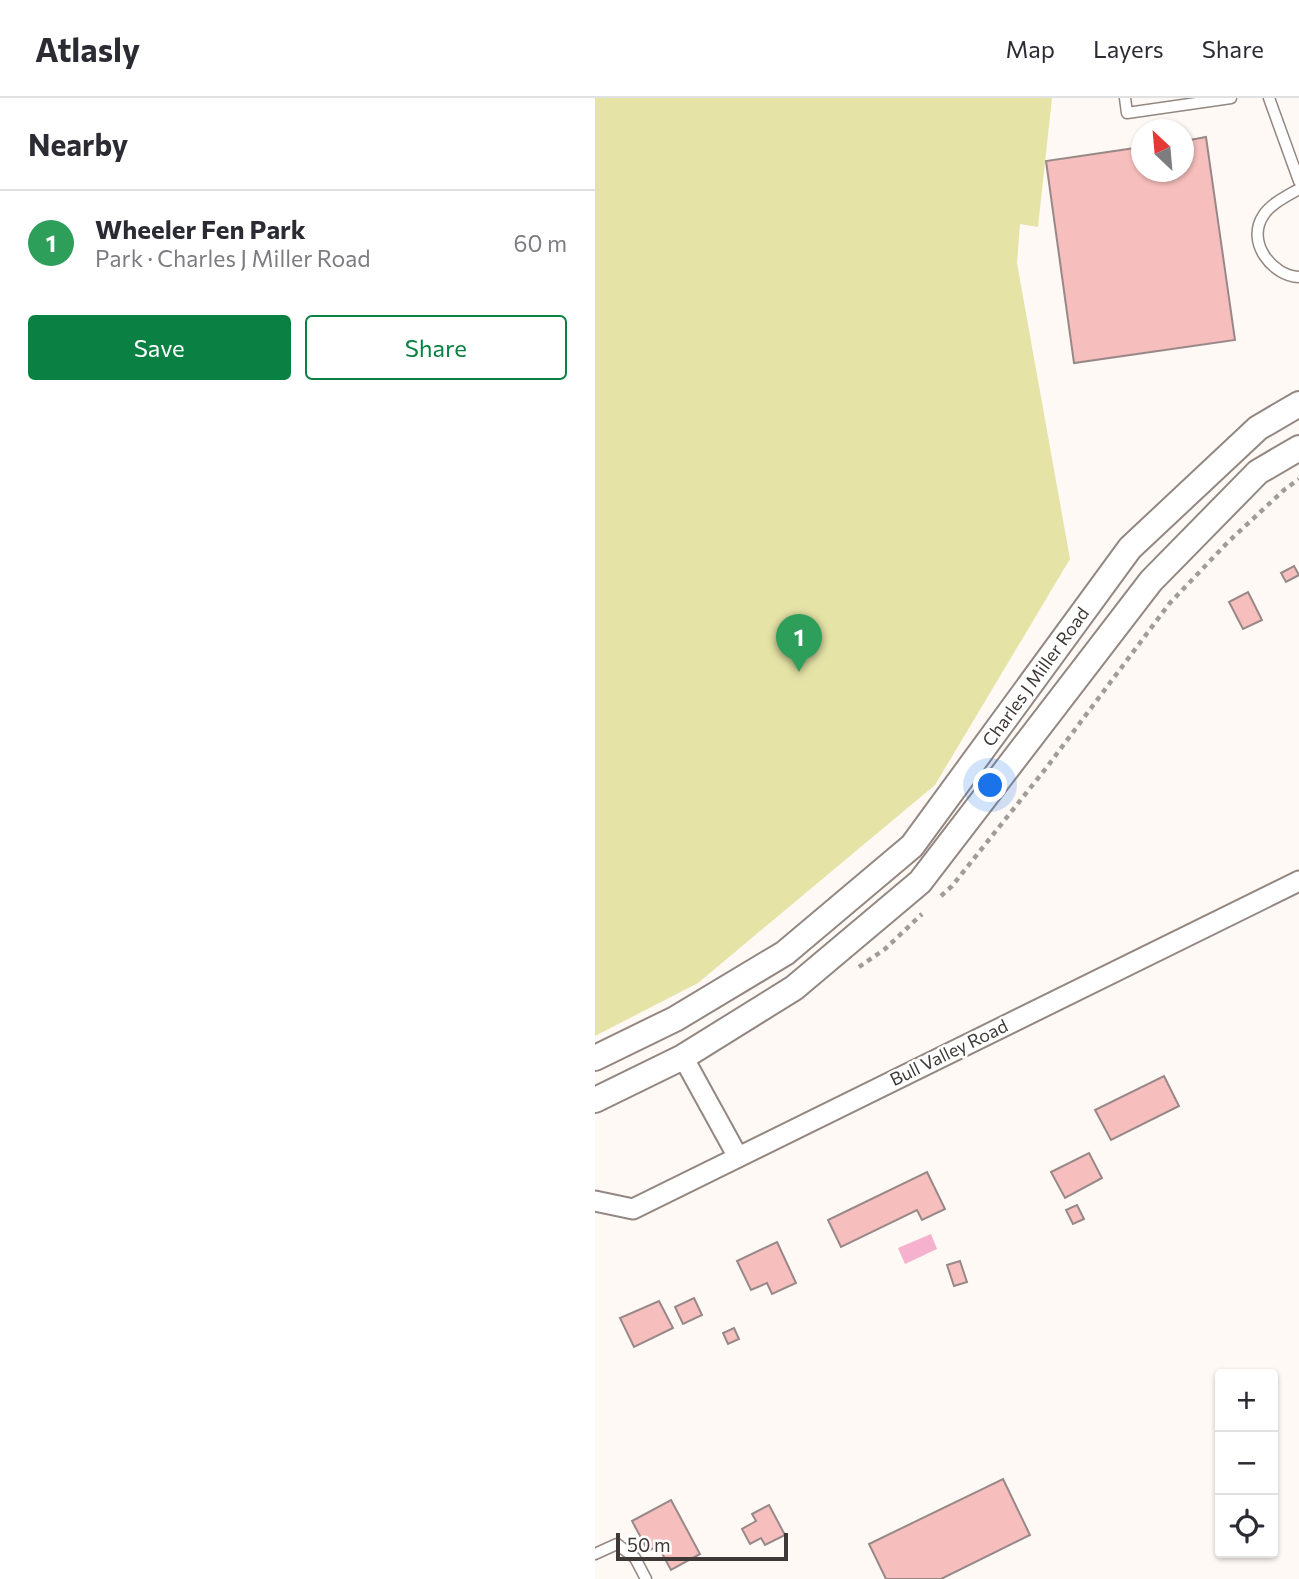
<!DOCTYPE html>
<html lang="en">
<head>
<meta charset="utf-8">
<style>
  :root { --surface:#fff; --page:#f7f7f7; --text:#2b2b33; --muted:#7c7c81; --line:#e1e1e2; --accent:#0b8043 }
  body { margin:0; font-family:Commissioner,sans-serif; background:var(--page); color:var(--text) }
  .controls { position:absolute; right:21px; bottom:21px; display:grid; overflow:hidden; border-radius:7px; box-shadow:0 2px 5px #0004 }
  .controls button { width:63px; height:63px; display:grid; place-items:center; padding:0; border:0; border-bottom:2px solid var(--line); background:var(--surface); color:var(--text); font:35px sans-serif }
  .compass { position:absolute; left:536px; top:21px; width:63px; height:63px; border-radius:50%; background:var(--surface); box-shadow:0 2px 5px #0004; rotate:334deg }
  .scale { position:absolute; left:21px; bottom:18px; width:172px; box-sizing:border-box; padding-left:7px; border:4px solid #3e3836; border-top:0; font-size:19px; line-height:24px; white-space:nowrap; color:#3e3836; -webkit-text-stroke:5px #fff; paint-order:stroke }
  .you { position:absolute; left:396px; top:688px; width:24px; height:24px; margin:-18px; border:5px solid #fff; border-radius:50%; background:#1a73e8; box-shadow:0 0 0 10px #1a73e833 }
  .badge { display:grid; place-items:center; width:46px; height:46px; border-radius:50%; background:var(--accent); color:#fff; font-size:23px; font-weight:700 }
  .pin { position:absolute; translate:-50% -58px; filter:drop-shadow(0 2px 4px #0008) }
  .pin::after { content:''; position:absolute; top:37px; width:24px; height:21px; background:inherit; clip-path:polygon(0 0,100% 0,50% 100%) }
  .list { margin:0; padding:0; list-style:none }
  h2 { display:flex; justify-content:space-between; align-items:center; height:91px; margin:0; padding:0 28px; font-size:30px }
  h2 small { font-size:23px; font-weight:400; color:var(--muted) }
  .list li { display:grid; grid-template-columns:46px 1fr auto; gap:21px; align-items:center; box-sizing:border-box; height:105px; padding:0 28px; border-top:2px solid var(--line) }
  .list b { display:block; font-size:26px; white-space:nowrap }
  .list p { margin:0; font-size:23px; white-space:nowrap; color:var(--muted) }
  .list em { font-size:23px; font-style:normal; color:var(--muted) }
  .actions { display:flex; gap:14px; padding:21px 28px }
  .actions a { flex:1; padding:16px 0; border:2px solid var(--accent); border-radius:7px; text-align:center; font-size:24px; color:var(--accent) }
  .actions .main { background:var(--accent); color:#fff }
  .icon { flex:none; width:38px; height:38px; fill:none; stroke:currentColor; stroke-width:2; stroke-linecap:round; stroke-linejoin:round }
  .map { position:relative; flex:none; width:704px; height:1481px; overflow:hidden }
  header { display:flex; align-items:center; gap:42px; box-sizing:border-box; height:98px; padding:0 35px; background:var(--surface); border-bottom:2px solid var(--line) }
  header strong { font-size:33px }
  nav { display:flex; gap:38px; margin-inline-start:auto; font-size:24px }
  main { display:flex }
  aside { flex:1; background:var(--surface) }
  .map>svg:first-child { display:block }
  .green { fill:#e5e3a6 }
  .water { fill:#f6b1ce }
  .building { fill:#f6bebc; stroke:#988988; stroke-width:2 }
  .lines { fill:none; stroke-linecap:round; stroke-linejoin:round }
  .service-casing { stroke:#938781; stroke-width:13 }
  .minor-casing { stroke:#938781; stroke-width:23 }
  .tertiary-casing { stroke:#938781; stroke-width:28 }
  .path { stroke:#a29c99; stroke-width:4.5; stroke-dasharray:5 5; stroke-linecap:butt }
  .service { stroke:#fff; stroke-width:10 }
  .minor { stroke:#fff; stroke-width:19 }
  .tertiary { stroke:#fff; stroke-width:24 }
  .labels { text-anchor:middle; stroke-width:5; stroke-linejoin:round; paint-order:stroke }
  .street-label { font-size:18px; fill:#3e3836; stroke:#fff }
</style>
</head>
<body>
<header>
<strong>Atlasly</strong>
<nav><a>Map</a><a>Layers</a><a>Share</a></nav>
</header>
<main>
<aside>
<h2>Nearby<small></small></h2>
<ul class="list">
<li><span class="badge" style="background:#2e9e5b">1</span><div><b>Wheeler Fen Park</b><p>Park · Charles J Miller Road</p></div><em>60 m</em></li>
</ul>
<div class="actions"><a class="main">Save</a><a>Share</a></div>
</aside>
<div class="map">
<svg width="704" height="1481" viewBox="0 0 704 1481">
  <rect width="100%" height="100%" fill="#fff9f6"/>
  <path class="green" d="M0 0H457L443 129 425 126 422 165 475 461 340 687 103 885 0 938Z"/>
  <path class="water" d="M336 1136 342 1151 310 1166 303 1150Z"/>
  <g class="building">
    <path d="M611 39 640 242 479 265 451 63 547 49V74H589V43Z"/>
    <path d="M699 468 704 477 691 484 686 475Z"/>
    <path d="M653 494 667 522 648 531 634 504Z"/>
    <path d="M569 978 584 1008 516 1042 500 1012Z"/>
    <path d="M494 1055 507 1080 470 1100 456 1074Z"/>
    <path d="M332 1074 350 1111 327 1122 322 1112 246 1149 233 1122Z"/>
    <path d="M482 1107 489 1121 478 1126 471 1112Z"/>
    <path d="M182 1144 201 1185 177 1196 172 1185 156 1192 142 1163Z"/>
    <path d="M365 1163 372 1184 359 1188 352 1167Z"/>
    <path d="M99 1200 107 1217 88 1226 80 1209Z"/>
    <path d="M64 1203 78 1230 39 1249 25 1220Z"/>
    <path d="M139 1230 144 1241 133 1246 128 1235Z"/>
    <path d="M408 1381 435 1437 346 1481H291L274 1446Z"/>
    <path d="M76 1402 105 1456 76 1472 63 1448 53 1453 37 1423Z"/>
    <path d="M174 1407 190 1437 170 1447 166 1440 155 1446 147 1431 161 1423 157 1416Z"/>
  </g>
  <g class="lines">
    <g class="service-casing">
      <g id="service">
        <path d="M530 0 532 15 636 0"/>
        <path d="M674 0 704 83"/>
        <path d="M704 91C692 98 675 106 668 118 651 144 677 178 704 179"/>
        <path d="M0 1456 22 1446 40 1460 51 1481"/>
      </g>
    </g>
    <g class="minor-casing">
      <g id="minor">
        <path d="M88 959 143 1059"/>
        <path d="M0 1103 38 1111 704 783"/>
      </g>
    </g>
    <g class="tertiary-casing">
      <g id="tertiary">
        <path d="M0 960 80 921 190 855 317 748 535 450 663 330 704 306"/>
        <path d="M0 1002 88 959 199 890 325 784 556 483 663 374 704 350"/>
      </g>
    </g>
    <g class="path">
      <path d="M346 798 357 788 452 669 574 506 633 444 689 392 704 381"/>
      <path d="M264 869 290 851 327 816"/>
    </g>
    <use href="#service" class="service"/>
    <use href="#minor" class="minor"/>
    <use href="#tertiary" class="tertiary"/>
  </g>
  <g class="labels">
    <g class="street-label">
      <text transform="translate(441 579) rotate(-54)" y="6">Charles J Miller Road</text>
      <text transform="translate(354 955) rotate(-26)" y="6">Bull Valley Road</text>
    </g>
  </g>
</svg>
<div class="controls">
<button>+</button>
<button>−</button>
<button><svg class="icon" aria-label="locate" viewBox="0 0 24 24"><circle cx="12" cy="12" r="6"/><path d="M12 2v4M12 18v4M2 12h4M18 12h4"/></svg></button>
</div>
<svg class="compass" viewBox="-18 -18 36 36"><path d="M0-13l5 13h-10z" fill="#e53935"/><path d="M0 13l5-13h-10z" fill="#7c7c81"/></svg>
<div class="scale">50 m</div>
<div class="you"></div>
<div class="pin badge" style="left:204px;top:574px;background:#2e9e5b">1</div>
</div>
</main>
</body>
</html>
